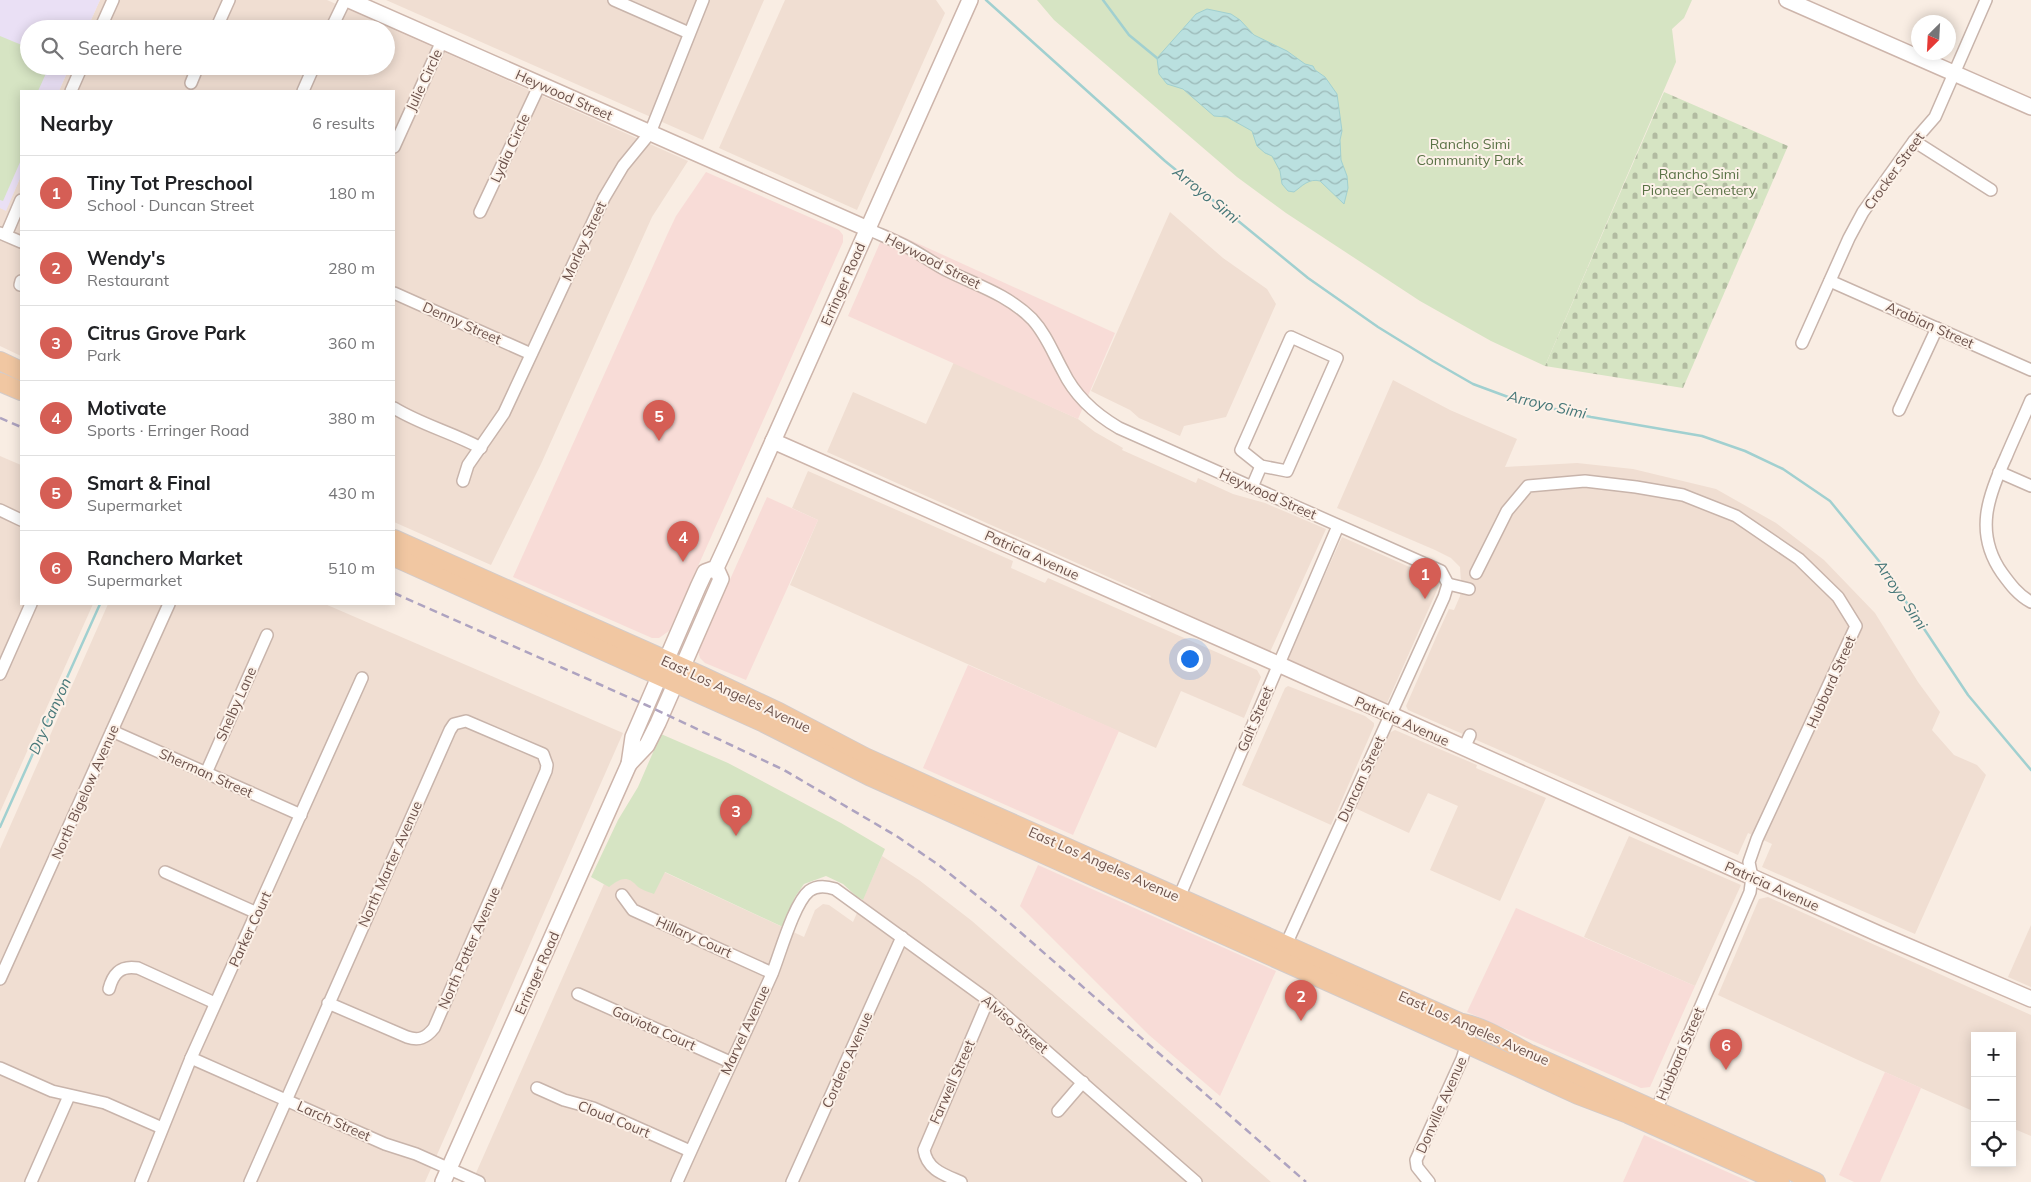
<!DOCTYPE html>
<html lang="en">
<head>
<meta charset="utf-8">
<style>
  :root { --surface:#fff; --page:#f2f2f2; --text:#202124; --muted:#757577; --line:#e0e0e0; --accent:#d55e55 }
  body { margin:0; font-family:Mulish,sans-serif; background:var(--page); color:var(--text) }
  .controls { position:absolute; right:15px; bottom:15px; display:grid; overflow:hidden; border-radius:0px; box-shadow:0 2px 12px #0003 }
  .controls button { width:45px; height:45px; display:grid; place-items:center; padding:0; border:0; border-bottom:1px solid var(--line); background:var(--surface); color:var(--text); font:25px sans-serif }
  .compass { position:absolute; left:1911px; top:15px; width:45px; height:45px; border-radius:50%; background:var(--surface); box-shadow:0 2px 12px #0003; rotate:204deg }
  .you { position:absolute; left:1189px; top:658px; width:18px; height:18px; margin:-12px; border:4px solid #fff; border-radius:50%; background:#1a73e8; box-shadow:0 0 0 8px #1a73e833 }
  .badge { display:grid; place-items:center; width:32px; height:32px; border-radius:50%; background:var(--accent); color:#fff; font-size:16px; font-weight:700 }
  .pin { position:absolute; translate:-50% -41px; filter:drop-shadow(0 1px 2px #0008) }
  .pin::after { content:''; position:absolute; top:26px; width:18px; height:15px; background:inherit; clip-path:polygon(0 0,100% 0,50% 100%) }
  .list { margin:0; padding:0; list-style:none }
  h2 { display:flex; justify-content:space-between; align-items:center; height:65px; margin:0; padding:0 20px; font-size:21px }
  h2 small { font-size:16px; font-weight:400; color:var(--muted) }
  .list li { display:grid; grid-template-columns:32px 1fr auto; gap:15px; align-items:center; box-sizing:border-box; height:75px; padding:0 20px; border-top:1px solid var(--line) }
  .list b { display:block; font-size:19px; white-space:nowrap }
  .list p { margin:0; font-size:16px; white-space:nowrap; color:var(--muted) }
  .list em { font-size:16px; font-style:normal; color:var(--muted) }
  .icon { flex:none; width:28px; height:28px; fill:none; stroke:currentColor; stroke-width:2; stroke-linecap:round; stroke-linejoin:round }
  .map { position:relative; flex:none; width:2031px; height:1182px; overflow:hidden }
  .search { position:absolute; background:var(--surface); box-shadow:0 2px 12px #0003; left:20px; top:20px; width:375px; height:55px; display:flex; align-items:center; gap:12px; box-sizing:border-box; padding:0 18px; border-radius:28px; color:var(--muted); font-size:19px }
  .panel { position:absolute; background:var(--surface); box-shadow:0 2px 12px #0003; left:20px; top:90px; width:375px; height:515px; border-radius:0px }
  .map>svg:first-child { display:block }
  .residential { fill:#f0ded2 }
  .commercial { fill:#f8dcd7 }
  .education { fill:#eae0f5 }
  .green { fill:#d6e4c3 }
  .cemetery { fill:url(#cemetery-stones) }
  .water { fill:url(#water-waves); stroke:#a1d0d0 }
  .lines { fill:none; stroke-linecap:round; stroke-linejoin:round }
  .stream { stroke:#a1d0d0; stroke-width:2.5 }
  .street-casing { stroke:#c8b4ab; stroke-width:14 }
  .secondary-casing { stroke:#cdb5ab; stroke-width:18 }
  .primary-casing { stroke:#d3cbc9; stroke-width:20 }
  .street { stroke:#fff; stroke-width:11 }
  .secondary { stroke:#fff; stroke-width:15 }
  .primary { stroke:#f1c7a2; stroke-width:18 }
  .rail { stroke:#aea3c0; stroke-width:2.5; stroke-dasharray:8 5; stroke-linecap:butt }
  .labels { text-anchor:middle; stroke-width:4; stroke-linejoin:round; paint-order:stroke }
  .street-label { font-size:14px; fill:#6d534c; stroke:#fcf1e8 }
  .park-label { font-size:14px; fill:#5a7246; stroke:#fcf1e8 }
  .water-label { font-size:15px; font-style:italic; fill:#467778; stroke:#fcf1e8 }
</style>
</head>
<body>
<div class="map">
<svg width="2031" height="1182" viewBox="0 0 2031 1182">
  <defs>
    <pattern id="cemetery-stones" width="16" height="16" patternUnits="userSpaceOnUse" patternTransform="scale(1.25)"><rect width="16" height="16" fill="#d6e4c3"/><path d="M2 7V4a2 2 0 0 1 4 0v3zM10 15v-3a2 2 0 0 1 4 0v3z" fill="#b2bba1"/></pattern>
    <pattern id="water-waves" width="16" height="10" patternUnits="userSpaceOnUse" patternTransform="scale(1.25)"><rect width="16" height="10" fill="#bae0df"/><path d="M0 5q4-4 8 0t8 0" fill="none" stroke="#9bb8b7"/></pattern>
  </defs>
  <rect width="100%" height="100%" fill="#f9ede3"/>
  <g class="residential">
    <path d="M100 0H327L688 161 652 217 541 464 491 565 394 522V91H59L70 66H386V29H87Z"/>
    <path d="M386 0H764L703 140Z"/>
    <path d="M785 0H936L945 13 857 210 719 148Z"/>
    <path d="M21 176V356L0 346V208L6 210Z"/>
    <path d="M1170 212 1223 258 1267 289 1276 304 1226 417 1184 426 1180 436 1139 418 1130 410 1091 391Z"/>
    <path d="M954 362 1078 419 1095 432 1123 448 1122 450 1196 483 1198 478 1233 494 1265 503 1326 529 1270 652 1149 599 1151 596 827 452 853 392 926 424Z"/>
    <path d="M1393 380 1450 410 1517 439 1505 467 1577 463 1633 469 1716 489 1776 523 1824 560 1875 613 1918 682 1940 712 1932 730 1954 755 1977 765 1986 775 1915 934 1762 867 1772 844 1748 833 1738 855 1408 710 1406 706 1438 633 1449 609 1454 610 1460 596 1461 581 1460 567 1451 558 1435 550 1337 508Z"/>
    <path d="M0 456 21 465V604H93L0 812Z"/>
    <path d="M808 471 1013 561 1011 568 1045 583 1048 578 1257 670 1261 677 1244 718 1181 691 1156 748 790 585 818 520 792 508Z"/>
    <path d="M1342 537 1441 581 1387 703 1287 659Z"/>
    <path d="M108 604H325L623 733 425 1182H0V849Z"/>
    <path d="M1288 686 1365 716 1374 723V726L1331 825 1242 785 1285 688Z"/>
    <path d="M1395 730 1477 765 1476 768 1546 798 1500 901 1430 870 1458 806 1428 793 1409 833 1355 808 1387 734Z"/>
    <path d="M1629 836 1741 885 1695 986 1584 937Z"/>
    <path d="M882 856 919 880 972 921 1271 1182H472L604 884 609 886 620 879H628L636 883 664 872 804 937 815 910 823 904 829 905 853 922Z"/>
    <path d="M1768 897 2031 1015V1136L2012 1128V1036H1975V1112L1858 1060 1718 995 1759 899Z"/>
    <path d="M2031 925V987L2008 977Z"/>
  </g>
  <g class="commercial">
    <path d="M706 172 839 230 843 235V242L669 631 659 638H652L513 577 667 235 676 216Z"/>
    <path d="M886 229 1115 333 1078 419 848 316Z"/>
    <path d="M767 497 818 520 746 680 705 663 700 658 698 651Z"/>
    <path d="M968 665 1119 731 1073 835 923 768Z"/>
    <path d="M1038 865 1276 971 1220 1096 1149 1035 1020 906Z"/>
    <path d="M1516 908 1695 986 1650 1087 1641 1088 1467 1012Z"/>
    <path d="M1885 1072 1921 1088 1880 1182H1854L1839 1175Z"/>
    <path d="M1644 1135 1750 1182H1623Z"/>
  </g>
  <path class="education" d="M0 0H100L87 29H29V66H70L59 91H21V176L6 211 0 208Z"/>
  <g class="green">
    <path d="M1037 0H1692L1684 18 1672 29 1676 62 1545 366 1491 341 1420 301 1286 213 1237 177 1054 20Z"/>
    <path d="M0 36 29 48V66H44L48 69 38 91H21V160L3 201 0 200Z"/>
    <path d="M661 734 728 763 841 823 885 849 863 900 856 896 843 884 826 876 804 884 795 897 783 927 665 872 654 894C649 892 642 890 638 887 627 875 621 878 609 887L591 877 618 820 638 787Z"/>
  </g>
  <path class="cemetery" d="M1664 92 1788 146 1683 388 1545 366Z"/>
  <path class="water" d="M1207 9 1231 14 1240 20 1254 35 1287 51 1305 64 1313 66 1315 70 1325 77 1337 94 1342 131 1340 140 1341 160 1347 176 1348 188 1344 204 1320 181C1309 178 1302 186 1294 192L1288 191 1282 184 1280 171 1272 156 1265 153 1257 146 1252 131 1227 117 1214 116 1183 89 1167 84 1159 74 1157 58 1196 14Z"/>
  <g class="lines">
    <g class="stream">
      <path d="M986 0 1165 161 1308 278 1378 327 1433 361 1473 384 1519 401 1591 417 1702 436 1745 451 1783 469 1830 501 1879 561 1968 695 2031 770"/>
      <path d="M1103 0 1129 35 1157 58"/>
      <path d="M0 827 100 604"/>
    </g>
    <g class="street-casing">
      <g id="street">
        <path d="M614 0 689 33"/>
        <path d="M100 29 113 0"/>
        <path d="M216 29 229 0"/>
        <path d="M331 29 345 0"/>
        <path d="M191 83 198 66"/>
        <path d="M71 91 82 66"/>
        <path d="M303 91 314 66"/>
        <path d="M1914 141 1991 190"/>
        <path d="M394 147 442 41"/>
        <path d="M480 212 540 84"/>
        <path d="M868 229C881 235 896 241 909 248 922 255 933 263 946 270 976 285 1007 294 1032 319 1046 334 1053 353 1063 371 1075 396 1095 414 1119 428L1441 571 1448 584 1444 597 1284 949"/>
        <path d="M0 233 21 242"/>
        <path d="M6 235 21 200"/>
        <path d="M1830 281 2031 370"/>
        <path d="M20 285 21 281"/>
        <path d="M394 293 531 354"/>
        <path d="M1291 337 1337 358 1287 471 1261 466 1241 450Z"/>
        <path d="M1802 343 1849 238 1863 212 1914 141 1935 117 1986 0"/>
        <path d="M2031 400C2023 419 2014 438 2006 457 1988 496 1974 533 2002 573 2010 584 2018 595 2031 602"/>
        <path d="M394 408C422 425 451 432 481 448"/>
        <path d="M1899 410 1937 328"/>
        <path d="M1999 472 2031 486"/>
        <path d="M463 481 468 465 504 413 604 198 623 166 650 133 703 0"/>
        <path d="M1252 487 1261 466"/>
        <path d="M0 510 21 520"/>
        <path d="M1476 573 1507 511 1528 486 1585 481 1636 487 1683 495 1736 516 1799 559 1838 597 1856 626 1757 839 1749 862 1752 877 1750 892 1654 1115"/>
        <path d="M1448 584 1469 589"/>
        <path d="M0 674 31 604"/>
        <path d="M112 731 301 815"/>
        <path d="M1464 748 1470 735"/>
        <path d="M206 773 267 635"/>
        <path d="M165 872 257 913"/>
        <path d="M622 895 633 910 772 973"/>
        <path d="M1177 902 1338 526"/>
        <path d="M0 979 169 604"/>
        <path d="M109 989C113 973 121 965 138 968L215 1003"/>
        <path d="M578 994 730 1062"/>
        <path d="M191 1058 385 1144 416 1154 479 1182"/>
        <path d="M0 1068 52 1091 105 1103 162 1128"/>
        <path d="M537 1088 564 1100 593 1108 690 1151"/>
        <path d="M1058 1111 1083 1082"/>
        <path d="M31 1182 69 1096"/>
        <path d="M141 1182 191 1058 362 678"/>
        <path d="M250 1182 450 730 454 724 466 721 543 754 547 765 546 771 434 1028C426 1038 419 1041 407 1037L328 1003"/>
        <path d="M677 1182C708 1112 741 1043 772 974 780 954 794 903 809 891 817 885 826 886 835 889L988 1000 1196 1182"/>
        <path d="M792 1182 902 937"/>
        <path d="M961 1182C945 1175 927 1170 924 1150L988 1000"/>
        <path d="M1429 1182 1417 1167 1416 1160 1462 1059 1473 1025"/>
      </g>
    </g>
    <g class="secondary-casing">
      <g id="secondary">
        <path d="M349 0 868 229"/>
        <path d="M1787 0 2031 107"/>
        <path d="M773 441 1278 664 1879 934 2031 999"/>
        <path d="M629 764 647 745 658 723 721 579 716 568"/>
        <path d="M443 1182 629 764 633 737 698 587 705 572 716 568 728 542 970 0"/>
      </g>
    </g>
    <g class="primary-casing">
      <g id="primary">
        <path d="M0 361 21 371"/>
        <path d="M0 382 21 391"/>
        <path d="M394 539 702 676 779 712 865 757 951 796 1459 1022C1485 1027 1507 1042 1530 1054L1816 1182"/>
        <path d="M394 557 764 723 869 776 1467 1044 1578 1095 1628 1114 1780 1182"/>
      </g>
    </g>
    <use href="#street" class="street"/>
    <use href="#secondary" class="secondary"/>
    <use href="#primary" class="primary"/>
    <g class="rail">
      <path d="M0 418 21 427"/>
      <path d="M394 593 646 705 784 770 898 837 940 866 995 910 1306 1182"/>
    </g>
  </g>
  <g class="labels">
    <g class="street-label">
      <text transform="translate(424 80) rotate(-65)" y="5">Julie Circle</text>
      <text transform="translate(564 95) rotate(24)" y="5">Heywood Street</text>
      <text transform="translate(510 148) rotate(-65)" y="5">Lydia Circle</text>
      <text transform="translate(1894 171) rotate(-54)" y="5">Crocker Street</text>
      <text transform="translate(584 241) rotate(-65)" y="5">Morley Street</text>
      <text transform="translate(933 261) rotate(27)" y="5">Heywood Street</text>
      <text transform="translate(843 284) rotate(-66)" y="5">Erringer Road</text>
      <text transform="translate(462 323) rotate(24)" y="5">Denny Street</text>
      <text transform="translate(1930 325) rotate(24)" y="5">Arabian Street</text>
      <text transform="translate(1268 494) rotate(24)" y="5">Heywood Street</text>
      <text transform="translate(1032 555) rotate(24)" y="5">Patricia Avenue</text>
      <text transform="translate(1831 682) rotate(-66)" y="5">Hubbard Street</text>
      <text transform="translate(736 694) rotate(25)" y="5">East Los Angeles Avenue</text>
      <text transform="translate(236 704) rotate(-66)" y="5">Shelby Lane</text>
      <text transform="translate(1255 719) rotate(-67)" y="5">Galt Street</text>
      <text transform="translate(1402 721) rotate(24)" y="5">Patricia Avenue</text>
      <text transform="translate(206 773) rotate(24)" y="5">Sherman Street</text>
      <text transform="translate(1361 779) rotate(-65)" y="5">Duncan Street</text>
      <text transform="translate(85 792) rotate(-66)" y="5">North Bigelow Avenue</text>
      <text transform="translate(390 864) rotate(-66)" y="5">North Marter Avenue</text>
      <text transform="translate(1104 864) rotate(24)" y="5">East Los Angeles Avenue</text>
      <text transform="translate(1772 886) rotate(24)" y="5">Patricia Avenue</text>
      <text transform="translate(250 929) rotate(-65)" y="5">Parker Court</text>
      <text transform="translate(694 937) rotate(24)" y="5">Hillary Court</text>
      <text transform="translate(469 948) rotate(-66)" y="5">North Potter Avenue</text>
      <text transform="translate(537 973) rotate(-66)" y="5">Erringer Road</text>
      <text transform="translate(1015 1024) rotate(40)" y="5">Alviso Street</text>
      <text transform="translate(654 1028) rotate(24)" y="5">Gaviota Court</text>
      <text transform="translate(1474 1028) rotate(24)" y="5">East Los Angeles Avenue</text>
      <text transform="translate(745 1030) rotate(-65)" y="5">Marvel Avenue</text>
      <text transform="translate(1680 1054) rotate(-67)" y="5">Hubbard Street</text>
      <text transform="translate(847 1060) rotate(-66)" y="5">Cordero Avenue</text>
      <text transform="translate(952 1082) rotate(-66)" y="5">Farwell Street</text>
      <text transform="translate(1441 1105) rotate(-66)" y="5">Donville Avenue</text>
      <text transform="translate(614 1119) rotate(22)" y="5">Cloud Court</text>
      <text transform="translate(334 1121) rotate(24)" y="5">Larch Street</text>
    </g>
    <g class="park-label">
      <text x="1470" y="149">Rancho Simi<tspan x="1470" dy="16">Community Park</tspan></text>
      <text x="1699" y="179">Rancho Simi<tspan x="1699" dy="16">Pioneer Cemetery</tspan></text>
    </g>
    <g class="water-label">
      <text transform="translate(1206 195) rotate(39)" y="5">Arroyo Simi</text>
      <text transform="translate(1547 405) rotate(13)" y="5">Arroyo Simi</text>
      <text transform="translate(1901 595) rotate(56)" y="5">Arroyo Simi</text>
      <text transform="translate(50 716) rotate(-66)" y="5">Dry Canyon</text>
    </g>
  </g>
</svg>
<div class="controls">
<button>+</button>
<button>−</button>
<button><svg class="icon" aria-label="locate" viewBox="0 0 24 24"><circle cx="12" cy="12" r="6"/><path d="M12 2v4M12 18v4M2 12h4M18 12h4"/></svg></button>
</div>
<svg class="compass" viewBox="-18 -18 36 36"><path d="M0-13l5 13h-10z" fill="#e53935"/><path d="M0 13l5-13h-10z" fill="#757577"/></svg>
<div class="you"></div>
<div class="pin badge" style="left:1425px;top:599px">1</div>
<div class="pin badge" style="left:1301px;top:1021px">2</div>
<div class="pin badge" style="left:736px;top:836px">3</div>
<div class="pin badge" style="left:683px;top:562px">4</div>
<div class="pin badge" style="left:659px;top:441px">5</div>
<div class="pin badge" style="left:1726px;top:1070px">6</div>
<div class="search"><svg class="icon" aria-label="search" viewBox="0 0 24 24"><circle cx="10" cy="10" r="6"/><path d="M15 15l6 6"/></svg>Search here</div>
<section class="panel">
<h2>Nearby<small>6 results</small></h2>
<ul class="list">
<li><span class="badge">1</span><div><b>Tiny Tot Preschool</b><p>School · Duncan Street</p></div><em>180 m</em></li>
<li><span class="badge">2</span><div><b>Wendy's</b><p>Restaurant</p></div><em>280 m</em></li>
<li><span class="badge">3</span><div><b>Citrus Grove Park</b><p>Park</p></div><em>360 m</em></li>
<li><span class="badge">4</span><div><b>Motivate</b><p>Sports · Erringer Road</p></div><em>380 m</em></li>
<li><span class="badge">5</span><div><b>Smart &amp; Final</b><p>Supermarket</p></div><em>430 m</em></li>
<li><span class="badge">6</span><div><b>Ranchero Market</b><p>Supermarket</p></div><em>510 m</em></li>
</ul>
</section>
</div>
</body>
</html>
